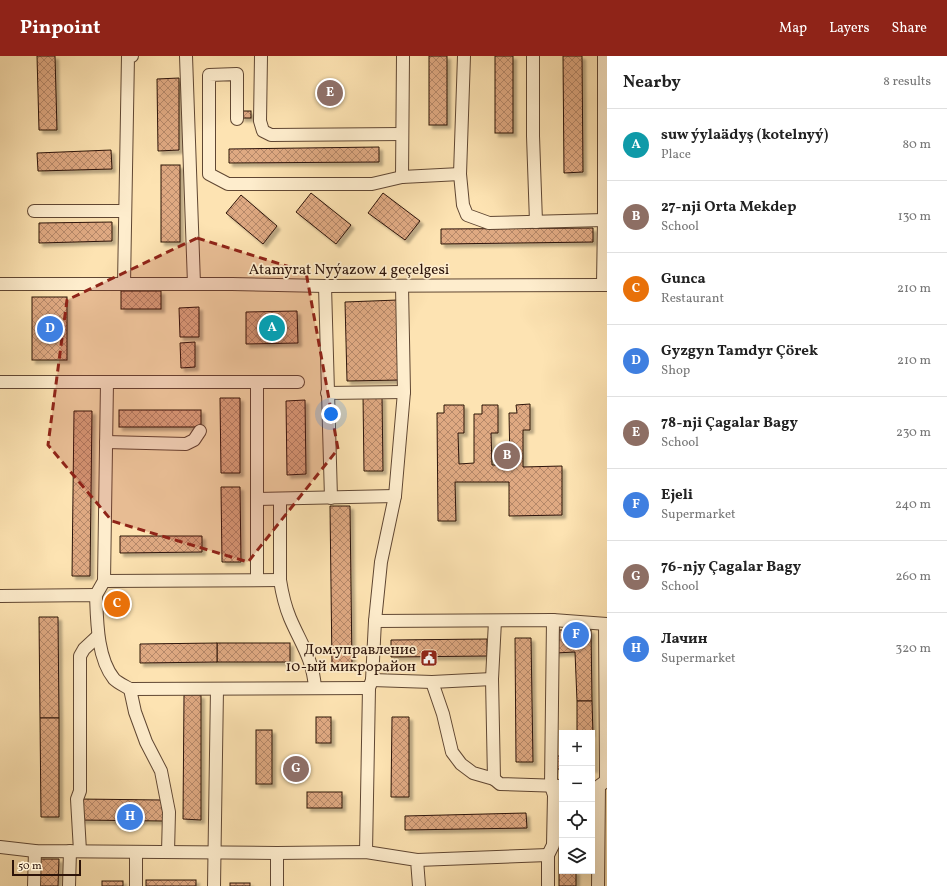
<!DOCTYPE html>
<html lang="en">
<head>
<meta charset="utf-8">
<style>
  :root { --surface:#fff; --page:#f2f2f2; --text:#222; --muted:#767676; --line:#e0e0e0; --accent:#8f2418 }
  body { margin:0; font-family:Vollkorn,serif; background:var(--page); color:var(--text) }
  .controls { position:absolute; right:12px; bottom:12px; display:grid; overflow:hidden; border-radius:0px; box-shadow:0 4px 16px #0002 }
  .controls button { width:36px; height:36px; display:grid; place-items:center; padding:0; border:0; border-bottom:1px solid var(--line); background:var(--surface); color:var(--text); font:20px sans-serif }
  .scale { position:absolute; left:12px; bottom:10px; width:69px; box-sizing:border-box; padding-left:4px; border:2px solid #2c1309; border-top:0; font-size:11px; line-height:14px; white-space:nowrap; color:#2c1309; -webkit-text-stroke:3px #feedcd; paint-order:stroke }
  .you { position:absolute; left:331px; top:358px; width:14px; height:14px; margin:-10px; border:3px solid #fff; border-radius:50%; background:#1a73e8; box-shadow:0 0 0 6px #1a73e833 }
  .badge { display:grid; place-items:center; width:26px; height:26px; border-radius:50%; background:var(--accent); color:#fff; font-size:13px; font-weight:700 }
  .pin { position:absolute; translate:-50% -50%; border:2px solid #fff; box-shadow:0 1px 4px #0006 }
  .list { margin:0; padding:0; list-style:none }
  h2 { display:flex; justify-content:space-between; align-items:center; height:52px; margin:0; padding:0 16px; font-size:17px }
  h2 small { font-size:13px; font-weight:400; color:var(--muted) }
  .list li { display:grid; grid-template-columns:26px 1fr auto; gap:12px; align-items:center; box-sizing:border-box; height:72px; padding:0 16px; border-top:1px solid var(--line) }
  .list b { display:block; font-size:15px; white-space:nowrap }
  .list p { margin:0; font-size:13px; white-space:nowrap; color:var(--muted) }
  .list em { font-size:13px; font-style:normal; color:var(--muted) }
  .icon { flex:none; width:22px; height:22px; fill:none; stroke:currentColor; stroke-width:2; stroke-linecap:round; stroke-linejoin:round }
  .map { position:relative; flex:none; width:607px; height:830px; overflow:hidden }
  header { display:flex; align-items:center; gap:24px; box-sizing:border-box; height:56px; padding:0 20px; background:var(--accent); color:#fff }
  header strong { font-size:19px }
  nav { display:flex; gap:22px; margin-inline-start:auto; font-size:14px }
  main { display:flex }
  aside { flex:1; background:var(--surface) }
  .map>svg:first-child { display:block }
  .building { fill:url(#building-cross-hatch); stroke:#2c1309; filter:url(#shadow) }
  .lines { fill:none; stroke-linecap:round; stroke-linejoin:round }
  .minor-casing { stroke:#604733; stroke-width:14 }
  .minor { stroke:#feedcd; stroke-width:12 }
  .marked { fill:#8f2418; fill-opacity:0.2; stroke:#8f2418; stroke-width:3; stroke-dasharray:8 5; stroke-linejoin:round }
  .labels { text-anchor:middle; stroke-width:3.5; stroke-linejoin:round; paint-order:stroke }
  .street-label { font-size:15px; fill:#2c1309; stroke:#feedcd }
  .poi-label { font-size:15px; fill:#2c1309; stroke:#feedcd; text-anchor:end }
</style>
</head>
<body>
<header>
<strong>Pinpoint</strong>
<nav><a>Map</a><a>Layers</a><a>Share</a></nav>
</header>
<main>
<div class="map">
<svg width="607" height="830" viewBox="0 0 607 830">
  <defs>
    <pattern id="building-cross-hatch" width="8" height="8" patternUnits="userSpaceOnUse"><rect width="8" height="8" fill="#dfa982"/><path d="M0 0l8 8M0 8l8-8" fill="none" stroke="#b58869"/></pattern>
    <filter id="shadow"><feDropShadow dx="3.5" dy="3.5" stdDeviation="1" flood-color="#0004"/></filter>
  </defs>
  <rect width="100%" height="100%" fill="#fde3b2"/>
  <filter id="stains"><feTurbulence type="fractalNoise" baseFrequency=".005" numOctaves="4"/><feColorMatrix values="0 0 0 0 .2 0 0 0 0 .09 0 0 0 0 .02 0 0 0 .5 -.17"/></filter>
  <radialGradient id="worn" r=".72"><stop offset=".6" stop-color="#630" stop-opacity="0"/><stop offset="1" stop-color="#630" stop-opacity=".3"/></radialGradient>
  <g class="building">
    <path d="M37 0H55L57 74H39Z"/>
    <rect x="429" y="0" width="18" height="69"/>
    <rect x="495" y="0" width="18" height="77"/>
    <path d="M563 0H582L583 116 564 117Z"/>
    <path d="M179 22V94L158 95 157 23Z"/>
    <rect x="241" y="55" width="10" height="7"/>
    <path d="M379 91V106L229 107V93Z"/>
    <path d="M111 94 112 113 38 115 37 97Z"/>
    <rect x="161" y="109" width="19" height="77"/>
    <path d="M311 137 351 169 336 188 296 156Z"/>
    <path d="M383 137 420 165 405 184 368 157Z"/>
    <path d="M241 139 277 170 263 188 226 157Z"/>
    <path d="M112 166V185L39 187V167Z"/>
    <path d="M593 172V186L441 188V173Z"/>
    <rect x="121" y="235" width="40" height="18"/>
    <rect x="32" y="241" width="35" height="63"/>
    <path d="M398 244 400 324 347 325 345 246Z"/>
    <path d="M199 251V281H180L179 252Z"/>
    <path d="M297 255 298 287 246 288V256Z"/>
    <path d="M195 286V311L181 312 180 287Z"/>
    <path d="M363 340H382L383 415H364Z"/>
    <path d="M220 342H240V417H221Z"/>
    <path d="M305 344 306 418 287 419 286 345Z"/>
    <path d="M530 348V374H523V411L562 410V459L509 460V426H455L456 465H438L437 357H444V349H464V377H458L459 408 474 407V358H482V349H498V377H491L492 409H510L509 357H517L516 349Z"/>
    <rect x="119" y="354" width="82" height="17"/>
    <path d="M74 355H92L90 520H72Z"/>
    <path d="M221 431H240L241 506H222Z"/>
    <path d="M330 450H350L352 611H332Z"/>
    <path d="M120 480H202V496L120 497Z"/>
    <path d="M39 561H58L59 662H40Z"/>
    <path d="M554 574H591L592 645H577L575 596 555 597Z"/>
    <path d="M515 582H531L533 706H516Z"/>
    <path d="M487 583V600L391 601V584Z"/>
    <rect x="217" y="587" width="73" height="19"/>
    <path d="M217 587V606L140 607V588Z"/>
    <path d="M184 639H201V764L183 763Z"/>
    <path d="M577 645H592L594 713H592V677H577Z"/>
    <rect x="316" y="661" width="15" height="26"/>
    <path d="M392 661H409V741H391Z"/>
    <path d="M40 662H59V761H41Z"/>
    <rect x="256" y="674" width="16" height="54"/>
    <rect x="556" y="700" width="6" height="13"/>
    <rect x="307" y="736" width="35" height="16"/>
    <path d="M79 743 162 744 163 765 80 764Z"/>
    <path d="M559 755H562V815H576V830H559Z"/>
    <path d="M526 757 527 772 405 774V760Z"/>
    <path d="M39 803H59L58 830H38Z"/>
    <rect x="146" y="824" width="50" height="6"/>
    <rect x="102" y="825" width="21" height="5"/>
    <rect x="230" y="827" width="20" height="3"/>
  </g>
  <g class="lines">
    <g class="minor-casing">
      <g id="minor">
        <path d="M186 0 194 228"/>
        <path d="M261 0 260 65 263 75 271 79 402 78"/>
        <path d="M464 0 460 118 463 149 467 159 489 167 604 164"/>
        <path d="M533 0V80L536 166"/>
        <path d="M237 63V18L209 19V118L228 128H372L402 121 460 118"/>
        <path d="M402 121 403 0"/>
        <path d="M34 155H125"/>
        <path d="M0 228H232L325 230 607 229"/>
        <path d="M124 228 128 0H132"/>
        <path d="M603 229 604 164V0"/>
        <path d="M325 230 331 442"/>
        <path d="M0 326H298"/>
        <path d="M257 326V524"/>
        <path d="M327 337 404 336"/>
        <path d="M106 386 186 388 194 384 200 375"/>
        <path d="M257 443 395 440"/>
        <path d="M280 443V524C282 537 285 550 290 562 301 588 313 603 315 632"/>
        <path d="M104 525 280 524"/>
        <path d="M96 539 104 525 107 326"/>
        <path d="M0 540 96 539C97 565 97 602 114 623 118 627 125 630 130 633L369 632"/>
        <path d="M375 565 381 506 395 440 404 336 402 230"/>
        <path d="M495 565 492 623 494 723 500 728 562 730"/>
        <path d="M372 624 432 626 492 623"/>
        <path d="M432 626 443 658 452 696 461 708 473 717 494 723"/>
        <path d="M130 633 135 656 146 686 161 715 169 756 168 796"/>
        <path d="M0 791 35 795 277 797 366 796 417 804 419 830"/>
        <path d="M80 795 77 743 80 735V600L84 593 98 580"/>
        <path d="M366 796 369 632 372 624 375 565 553 564 607 568"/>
        <path d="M277 797V830"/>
        <path d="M417 804 548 799"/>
        <path d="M34 830 35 795"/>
        <path d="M69 830 70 795"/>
        <path d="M136 830V796"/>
        <path d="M214 830 217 633"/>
        <path d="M548 830V799L553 789 554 739 551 730 553 564"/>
        <path d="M598 830 599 730 606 725V714L605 568"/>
      </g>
    </g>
    <use href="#minor" class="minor"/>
  </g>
  <path class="marked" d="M197 182 306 216 338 393 248 506 112 465 48 389 67 244Z"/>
  <defs>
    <g id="civic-square" transform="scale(0.9)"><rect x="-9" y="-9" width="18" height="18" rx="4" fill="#8f2418" stroke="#feedcd"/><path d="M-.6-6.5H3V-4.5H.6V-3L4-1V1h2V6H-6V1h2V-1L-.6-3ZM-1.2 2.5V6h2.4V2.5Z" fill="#fff"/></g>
  </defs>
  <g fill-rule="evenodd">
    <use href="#civic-square" x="429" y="602"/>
  </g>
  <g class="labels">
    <g class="street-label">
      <text x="349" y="218">Atamyrat Nyýazow 4 geçelgesi</text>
    </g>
    <g class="poi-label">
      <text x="416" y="598">Дом.управление<tspan x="416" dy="17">10-ый микрорайон</tspan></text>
    </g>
  </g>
  <rect width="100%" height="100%" filter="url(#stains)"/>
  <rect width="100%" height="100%" fill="url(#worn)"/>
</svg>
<div class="controls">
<button>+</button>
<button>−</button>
<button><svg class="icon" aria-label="locate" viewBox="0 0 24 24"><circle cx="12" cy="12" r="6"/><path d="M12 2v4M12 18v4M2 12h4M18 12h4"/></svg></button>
<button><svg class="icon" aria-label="layers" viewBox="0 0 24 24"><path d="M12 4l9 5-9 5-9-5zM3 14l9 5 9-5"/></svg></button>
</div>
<div class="scale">50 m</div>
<div class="you"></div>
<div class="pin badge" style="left:272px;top:272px;background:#0f9aa8">A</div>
<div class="pin badge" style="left:507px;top:400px;background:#8d6e63">B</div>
<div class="pin badge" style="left:117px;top:548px;background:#e8710a">C</div>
<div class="pin badge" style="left:50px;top:273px;background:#3f7fe0">D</div>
<div class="pin badge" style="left:330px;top:37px;background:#8d6e63">E</div>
<div class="pin badge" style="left:576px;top:579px;background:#3f7fe0">F</div>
<div class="pin badge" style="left:296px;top:713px;background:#8d6e63">G</div>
<div class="pin badge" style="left:130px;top:761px;background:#3f7fe0">H</div>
</div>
<aside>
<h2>Nearby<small>8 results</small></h2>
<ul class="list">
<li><span class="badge" style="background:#0f9aa8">A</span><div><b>suw ýylaädyş (kotelnyý)</b><p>Place</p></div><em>80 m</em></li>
<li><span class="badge" style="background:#8d6e63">B</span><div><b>27-nji Orta Mekdep</b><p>School</p></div><em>130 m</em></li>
<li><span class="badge" style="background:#e8710a">C</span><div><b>Gunca</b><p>Restaurant</p></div><em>210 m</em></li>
<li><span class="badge" style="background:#3f7fe0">D</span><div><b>Gyzgyn Tamdyr Çörek</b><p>Shop</p></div><em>210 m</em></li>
<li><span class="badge" style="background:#8d6e63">E</span><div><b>78-nji Çagalar Bagy</b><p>School</p></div><em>230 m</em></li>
<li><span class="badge" style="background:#3f7fe0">F</span><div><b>Ejeli</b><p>Supermarket</p></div><em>240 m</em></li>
<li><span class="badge" style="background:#8d6e63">G</span><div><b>76-njy Çagalar Bagy</b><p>School</p></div><em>260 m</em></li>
<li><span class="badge" style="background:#3f7fe0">H</span><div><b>Лачин</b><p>Supermarket</p></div><em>320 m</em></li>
</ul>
</aside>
</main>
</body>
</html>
